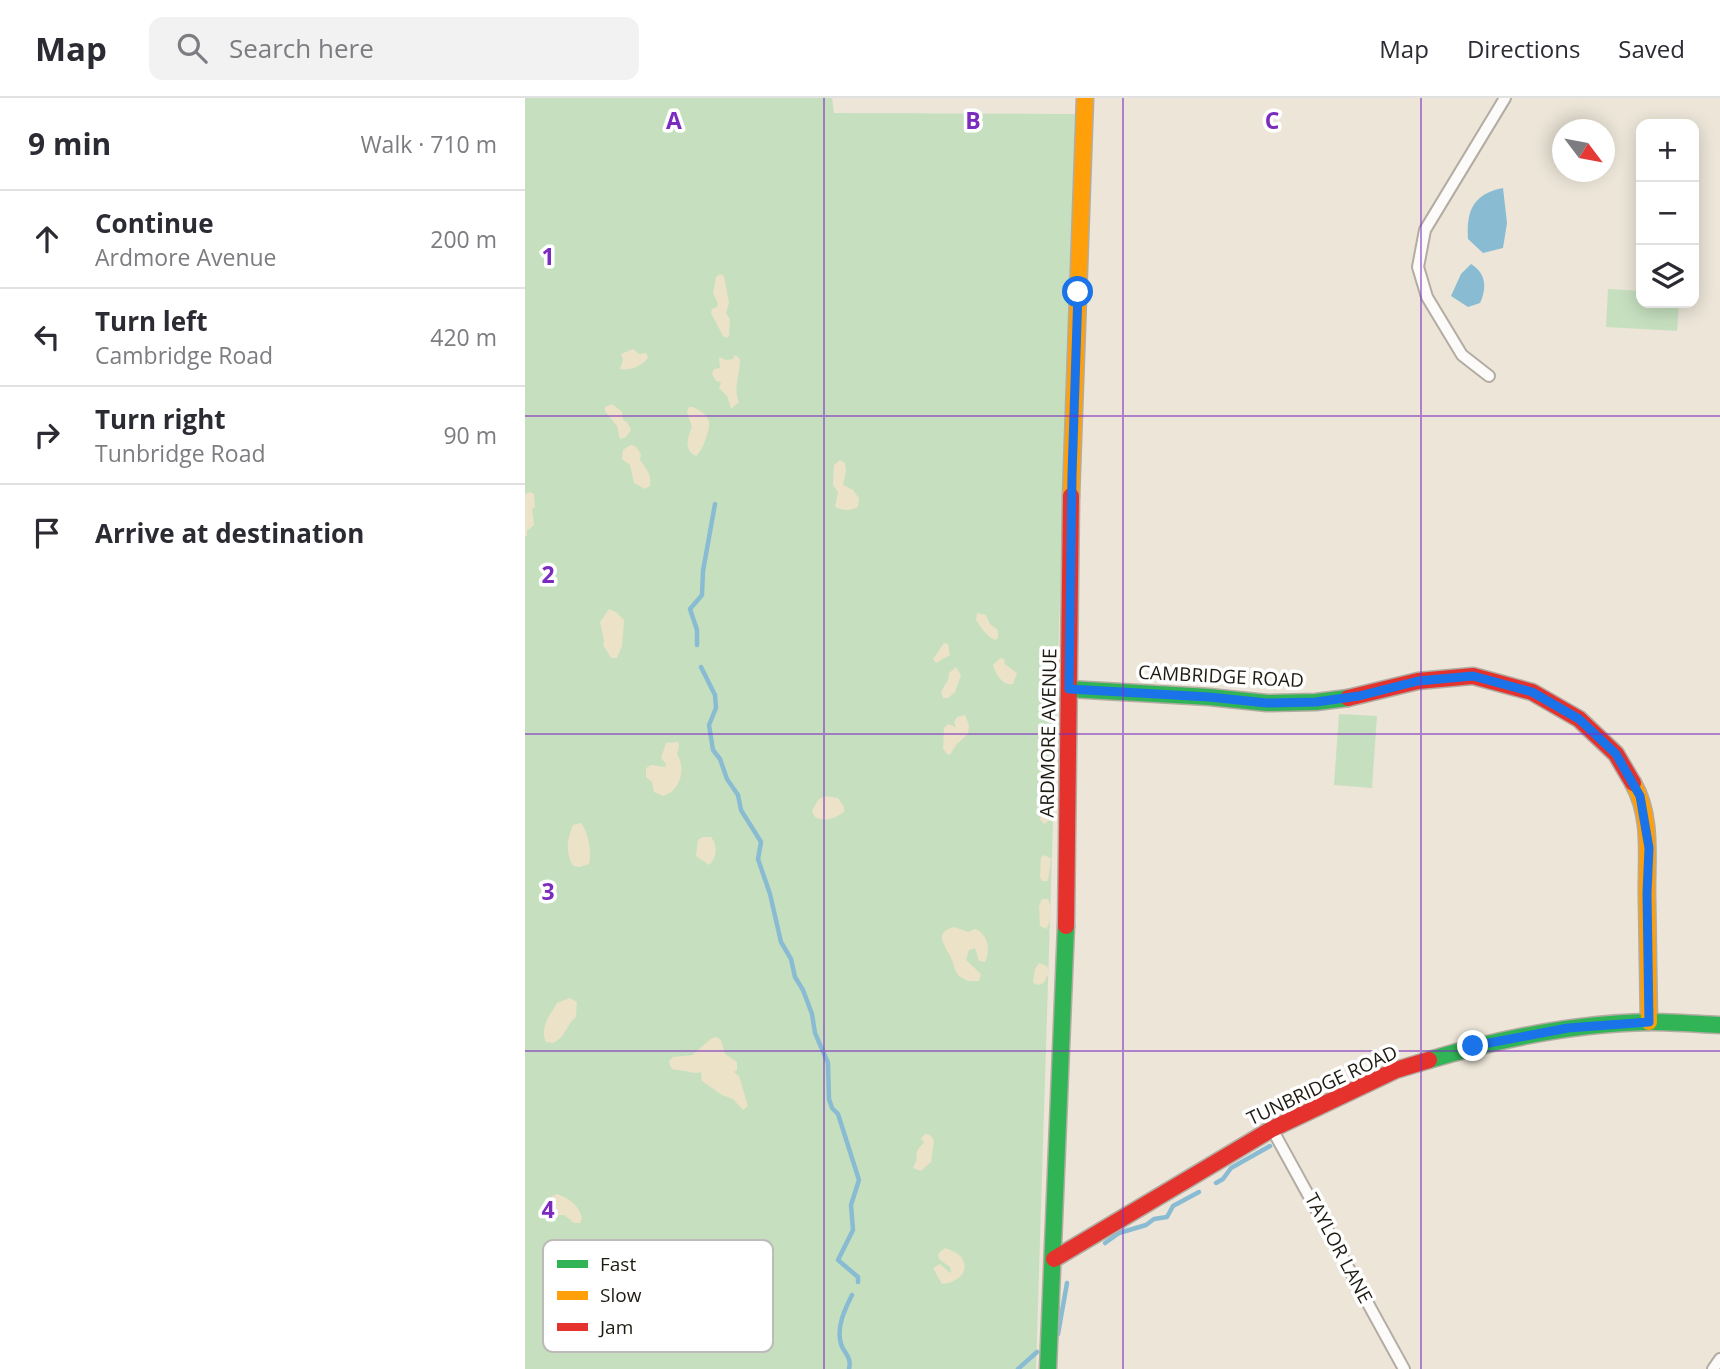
<!DOCTYPE html>
<html lang="en">
<head>
<meta charset="utf-8">
<style>
  :root { --surface:#fff; --page:#f2f2f3; --text:#2b2b33; --muted:#7c7c81; --line:#e1e1e2 }
  body { margin:0; font-family:"Open Sans",sans-serif; background:var(--page); color:var(--text) }
  .controls { position:absolute; right:21px; top:21px; display:grid; overflow:hidden; border-radius:14px; box-shadow:0 4px 18px #0003 }
  .controls button { width:63px; height:63px; display:grid; place-items:center; padding:0; border:0; border-bottom:2px solid var(--line); background:var(--surface); color:var(--text); font:35px sans-serif }
  .compass { position:absolute; left:1027px; top:21px; width:63px; height:63px; border-radius:50%; background:var(--surface); box-shadow:0 4px 18px #0003; rotate:122deg }
  .stop { position:absolute; width:21px; height:21px; margin:-16px; border:5px solid #1a73e8; border-radius:50%; background:#fff }
  .stop.end { background:#1a73e8; border-color:#fff; box-shadow:0 2px 7px #0008 }
  .list { margin:0; padding:0; list-style:none }
  h2 { display:flex; justify-content:space-between; align-items:center; height:91px; margin:0; padding:0 28px; font-size:30px }
  h2 small { font-size:23px; font-weight:400; color:var(--muted) }
  .list li { display:grid; grid-template-columns:46px 1fr auto; gap:21px; align-items:center; box-sizing:border-box; height:98px; padding:0 28px; border-top:2px solid var(--line) }
  .list b { display:block; font-size:26px; white-space:nowrap }
  .list p { margin:0; font-size:23px; white-space:nowrap; color:var(--muted) }
  .list em { font-size:23px; font-style:normal; color:var(--muted) }
  .icon { flex:none; width:38px; height:38px; fill:none; stroke:currentColor; stroke-width:2; stroke-linecap:round; stroke-linejoin:round }
  .map { position:relative; flex:none; width:1195px; height:1271px; overflow:hidden }
  header { display:flex; align-items:center; gap:42px; box-sizing:border-box; height:98px; padding:0 35px; background:var(--surface); border-bottom:2px solid var(--line) }
  header strong { font-size:33px }
  nav { display:flex; gap:38px; margin-inline-start:auto; font-size:24px }
  .search { width:490px; height:63px; background:var(--page); display:flex; align-items:center; gap:18px; box-sizing:border-box; padding:0 24px; border-radius:14px; color:var(--muted); font-size:26px }
  main { display:flex }
  aside { flex:1; background:var(--surface) }
  .map>svg:first-child { display:block }
  .green { fill:#c6e0bf }
  .sand { fill:#ebe2c8 }
  .water { fill:#89bcd2 }
  .lines { fill:none; stroke-linecap:round; stroke-linejoin:round }
  .stream { stroke:#89bcd2; stroke-width:4.5 }
  .street-casing { stroke:#b2aca2; stroke-width:14 }
  .fast-casing { stroke:#b2aca2; stroke-width:19 }
  .slow-casing { stroke:#b2aca2; stroke-width:19 }
  .jam-casing { stroke:#b2aca2; stroke-width:19 }
  .street { stroke:#fcfbf9; stroke-width:10 }
  .fast { stroke:#30b455; stroke-width:16 }
  .slow { stroke:#ff9f0a; stroke-width:16 }
  .jam { stroke:#e5322d; stroke-width:16 }
  .route { stroke:#1a73e8; stroke-width:9 }
  .grid { fill:none; stroke:#7b2cbf; stroke-width:2; stroke-opacity:0.55 }
  .labels { text-anchor:middle; stroke-width:7; stroke-linejoin:round; paint-order:stroke }
  .street-label { font-size:19px; fill:#1f1b13; stroke:#fff }
  .key { fill:#fff; stroke:#bcbbb8; stroke-width:2 }
  .key-label { font-size:19px; fill:#1f1b13 }
  .grid-label { font-size:23px; text-anchor:middle; font-weight:bold; fill:#7b2cbf; stroke:#fff; stroke-width:7; stroke-linejoin:round; paint-order:stroke }
</style>
</head>
<body>
<header>
<strong>Map</strong>
<div class="search"><svg class="icon" aria-label="search" viewBox="0 0 24 24"><circle cx="10" cy="10" r="6"/><path d="M15 15l6 6"/></svg>Search here</div>
<nav><a>Map</a><a>Directions</a><a>Saved</a></nav>
</header>
<main>
<aside>
<h2>9 min<small>Walk · 710 m</small></h2>
<ul class="list">
<li><svg class="icon" aria-label="ahead" viewBox="0 0 24 24"><path d="M12 20V5M6 11l6-6 6 6"/></svg><div><b>Continue</b><p>Ardmore Avenue</p></div><em>200 m</em></li>
<li><svg class="icon" aria-label="left" viewBox="0 0 24 24"><path d="M17 20v-9H6M10 6l-5 5 5 5"/></svg><div><b>Turn left</b><p>Cambridge Road</p></div><em>420 m</em></li>
<li><svg class="icon" aria-label="right" viewBox="0 0 24 24"><path d="M7 20v-9h11M14 6l5 5-5 5"/></svg><div><b>Turn right</b><p>Tunbridge Road</p></div><em>90 m</em></li>
<li><svg class="icon" aria-label="arrive" viewBox="0 0 24 24"><path d="M6 21V4h12l-3 4 3 4H6"/></svg><div><b>Arrive at destination</b></div></li>
</ul>
</aside>
<div class="map">
<svg width="1195" height="1271" viewBox="0 0 1195 1271">
  <rect width="100%" height="100%" fill="#ece5d8"/>
  <g class="green">
    <path d="M0 0H307L309 15 550 16 511 1271H0Z"/>
    <path d="M1083 191 1116 193V205H1154L1152 233 1081 229Z"/>
    <path d="M814 616 852 618 847 690 809 687Z"/>
  </g>
  <g class="sand">
    <path d="M195 176 199 178 204 205 201 215 205 221 204 238 202 240 198 238 186 215 187 211 192 209 193 205 188 196 191 179Z"/>
    <path d="M108 251 114 256 121 255 123 259C118 268 105 273 95 271L98 262 96 256Z"/>
    <path d="M210 257 215 261C215 277 208 290 214 304L206 311 202 298 194 290 196 284 191 283 187 276 189 271 195 270 194 259 201 262 208 261Z"/>
    <path d="M87 306 97 314 98 322 102 324 106 332 101 339 95 341 92 328 80 313V309Z"/>
    <path d="M164 309H168C182 317 188 320 182 337 179 345 178 351 171 358 158 351 163 340 167 329L162 314Z"/>
    <path d="M105 347 110 348 116 356 115 362C121 370 127 377 125 388L120 391 109 385 105 367 97 361 98 352Z"/>
    <path d="M315 362 320 365 321 373 318 387 328 392 334 400 333 409C324 413 319 413 310 409L313 394 308 387 309 367Z"/>
    <path d="M5 394 9 396 10 409 7 411 9 427 2 433V438L0 439V396Z"/>
    <path d="M84 511 91 514 99 522 97 548 92 560H86L78 547 79 542 75 524Z"/>
    <path d="M452 515 461 517 465 526 473 532V540L470 542C461 538 456 529 451 522Z"/>
    <path d="M419 545 423 546 425 557 411 565 408 561Z"/>
    <path d="M475 560 479 561 480 566 492 575 488 586C477 588 471 576 468 567Z"/>
    <path d="M431 569 436 577 430 594 423 600H418L416 594 423 582 424 575Z"/>
    <path d="M440 617 444 627 443 636 431 647 425 657 422 656 418 651 419 630 423 626 431 629 429 624 432 619Z"/>
    <path d="M153 644 154 648 152 656C161 670 156 693 138 698L129 694 127 684 121 679V670L126 667 140 669 141 666 136 660 141 645Z"/>
    <path d="M299 698 313 700 319 709V714C310 720 300 725 290 719L287 713 293 702Z"/>
    <path d="M518 704H521C526 709 526 714 525 722L519 726 515 721Z"/>
    <path d="M56 725C63 734 67 754 64 766L55 769 48 768C40 754 42 741 48 727Z"/>
    <path d="M178 739H186C193 747 192 760 184 767L171 758 173 742Z"/>
    <path d="M520 757 526 761 523 783H517L515 779 516 759Z"/>
    <path d="M517 801H523C527 811 527 823 521 831L515 828 514 808Z"/>
    <path d="M429 829 443 834 450 831C463 836 466 852 460 864L454 863 450 850 444 852 441 862 456 876 454 883H443L434 878C430 873 429 868 427 862 422 849 406 835 429 829Z"/>
    <path d="M514 865 522 868 524 874 519 885 512 887 508 884 510 871Z"/>
    <path d="M45 900 52 904 51 919C41 927 41 939 28 945L21 944C14 930 25 917 32 905Z"/>
    <path d="M192 939 196 942 200 956 212 964V972L209 974 214 978 223 1008 218 1012 208 1001 197 997 177 983 176 974C168 976 167 974 160 973 151 971 146 975 144 963L148 959 167 957 187 940Z"/>
    <path d="M400 1036 405 1037 409 1042 406 1064 396 1073 388 1070 392 1061C390 1054 393 1050 399 1045L396 1040Z"/>
    <path d="M32 1096C44 1100 54 1107 57 1120L55 1125H49L39 1117 18 1118 17 1110 20 1102Z"/>
    <path d="M420 1150C425 1152 432 1154 436 1159 447 1174 431 1185 417 1186L408 1170 415 1166 425 1175 426 1174 425 1169 414 1161 413 1156Z"/>
  </g>
  <g class="water">
    <path d="M978 90 982 125 978 150 958 155 943 141C941 113 948 96 978 90Z"/>
    <path d="M946 166C961 175 962 190 955 205L943 209 926 198 936 176Z"/>
  </g>
  <g class="lines">
    <g class="stream">
      <path d="M172 547V532L165 511 177 497 178 473 190 406"/>
      <path d="M176 569 190 597 191 610 184 627 188 652 195 661 202 681 213 697 216 712 236 744 233 761 245 796 256 844 266 861 270 879 278 892 287 916 290 935 303 965 304 1001 307 1010 313 1016 334 1082 326 1107 328 1132 313 1162 333 1179V1184"/>
      <path d="M691 1085 698 1081 706 1070 745 1048"/>
      <path d="M580 1145 594 1135 621 1127 629 1121 642 1119 648 1108 674 1094"/>
      <path d="M533 1236 542 1185"/>
      <path d="M324 1271C327 1258 319 1256 316 1246 311 1229 320 1211 327 1197"/>
      <path d="M493 1271 512 1254"/>
    </g>
    <g class="street-casing">
      <g id="street">
        <path d="M964 278 937 257 902 199 893 169 900 132 980 0"/>
        <path d="M747 1031 879 1271"/>
        <path d="M1188 1271 1195 1261"/>
      </g>
    </g>
    <g class="fast-casing">
      <g id="fast">
        <path d="M544 591 684 599 742 605 791 604 823 600"/>
        <path d="M904 962C974 941 1051 925 1125 924 1148 924 1172 926 1195 927"/>
        <path d="M523 1271 541 828"/>
      </g>
    </g>
    <g class="slow-casing">
      <g id="slow">
        <path d="M546 398 560 0"/>
        <path d="M1108 685C1128 720 1121 762 1122 800 1123 842 1123 883 1124 924"/>
      </g>
    </g>
    <g class="jam-casing">
      <g id="jam">
        <path d="M823 600 893 583 948 578 1007 594 1054 621 1091 656 1108 685"/>
        <path d="M541 828 546 398"/>
        <path d="M529 1161 747 1031 871 972 904 962"/>
      </g>
    </g>
    <use href="#street" class="street"/>
    <use href="#fast" class="fast"/>
    <use href="#slow" class="slow"/>
    <use href="#jam" class="jam"/>
  </g>
  <g class="lines">
    <path class="route" d="M553 194 547 377 544 591 684 599 742 605 791 604 834 598 893 583 948 578 1007 594 1054 621 1091 656 1115 698 1124 750 1122 795 1124 924 1043 930 948 948"/>
  </g>
  <path class="grid" d="M299 0V1271M598 0V1271M896 0V1271M0 318H1195M0 636H1195M0 953H1195"/>
  <g class="labels">
    <g class="street-label">
      <text transform="translate(696 578) rotate(3)" y="7">CAMBRIDGE ROAD</text>
      <text transform="translate(523 635) rotate(-89)" y="7">ARDMORE AVENUE</text>
      <text transform="translate(797 987) rotate(-25)" y="7">TUNBRIDGE ROAD</text>
      <text transform="translate(814 1150) rotate(62)" y="7">TAYLOR LANE</text>
    </g>
  </g>
  <rect x="18" y="1142" width="230" height="112" rx="10" class="key"/>
  <rect x="32" y="1162" width="31" height="8" fill="#30b455"/>
  <rect x="32" y="1193" width="31" height="9" fill="#ff9f0a"/>
  <rect x="32" y="1225" width="31" height="8" fill="#e5322d"/>
  <g class="key-label">
    <text x="75" y="1173">Fast</text>
    <text x="75" y="1204">Slow</text>
    <text x="75" y="1236">Jam</text>
  </g>
  <g class="grid-label">
    <text x="149" y="31">A</text>
    <text x="448" y="31">B</text>
    <text x="747" y="31">C</text>
    <text x="23" y="167">1</text>
    <text x="23" y="485">2</text>
    <text x="23" y="802">3</text>
    <text x="23" y="1120">4</text>
  </g>
</svg>
<div class="controls">
<button>+</button>
<button>−</button>
<button><svg class="icon" aria-label="layers" viewBox="0 0 24 24"><path d="M12 4l9 5-9 5-9-5zM3 14l9 5 9-5"/></svg></button>
</div>
<svg class="compass" viewBox="-18 -18 36 36"><path d="M0-13l5 13h-10z" fill="#e53935"/><path d="M0 13l5-13h-10z" fill="#7c7c81"/></svg>
<div class="stop" style="left:553px;top:194px"></div>
<div class="stop end" style="left:948px;top:948px"></div>
</div>
</main>
</body>
</html>
